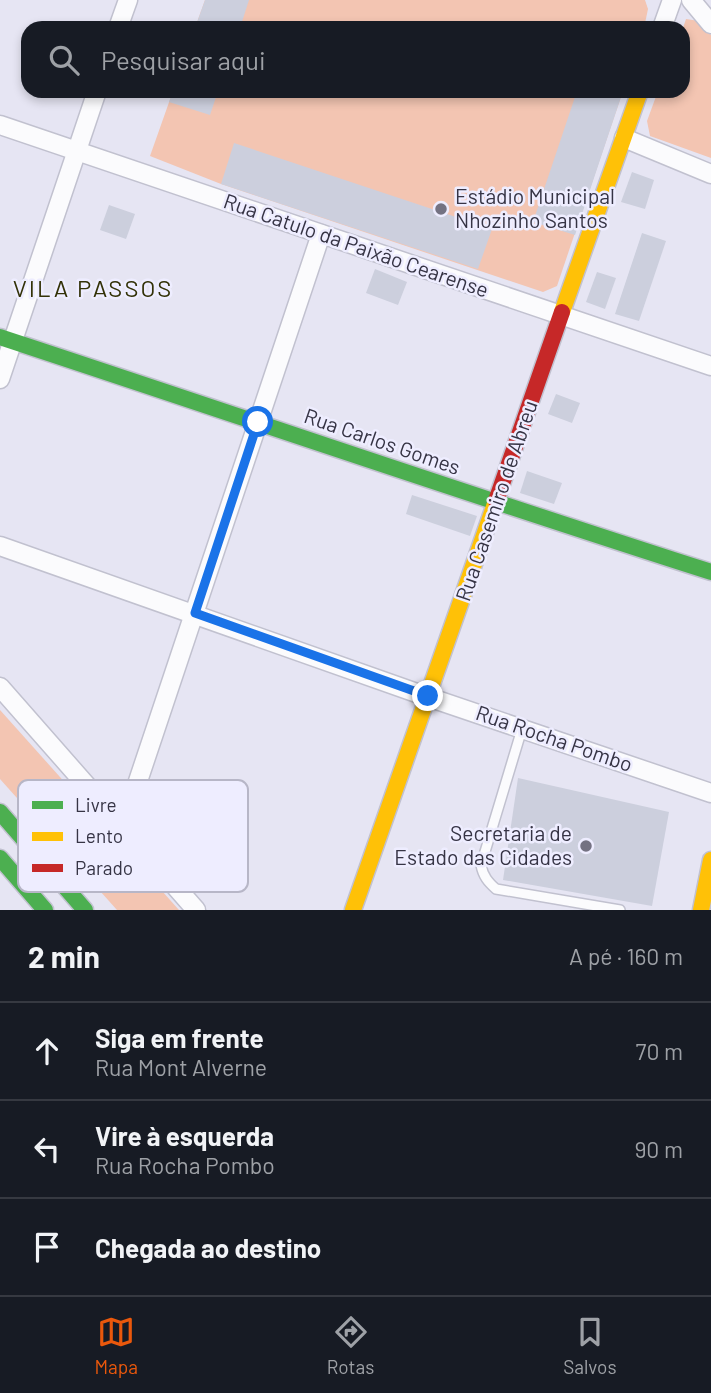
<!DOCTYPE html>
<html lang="pt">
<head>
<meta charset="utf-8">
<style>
  :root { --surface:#171b24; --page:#242831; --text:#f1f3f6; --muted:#9ea1a6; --line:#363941; --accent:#ea580c }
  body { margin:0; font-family:Barlow,sans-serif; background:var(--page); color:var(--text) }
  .stop { position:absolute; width:21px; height:21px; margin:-16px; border:5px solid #1a73e8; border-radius:50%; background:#fff }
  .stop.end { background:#1a73e8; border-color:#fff; box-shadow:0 2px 7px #0008 }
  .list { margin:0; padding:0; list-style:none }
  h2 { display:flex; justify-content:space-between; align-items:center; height:91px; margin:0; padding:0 28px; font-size:30px }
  h2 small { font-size:23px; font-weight:400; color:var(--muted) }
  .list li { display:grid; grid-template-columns:46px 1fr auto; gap:21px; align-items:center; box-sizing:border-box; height:98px; padding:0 28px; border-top:2px solid var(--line) }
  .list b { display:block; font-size:26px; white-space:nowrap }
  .list p { margin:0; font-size:23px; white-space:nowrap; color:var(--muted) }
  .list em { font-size:23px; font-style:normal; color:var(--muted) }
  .icon { flex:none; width:38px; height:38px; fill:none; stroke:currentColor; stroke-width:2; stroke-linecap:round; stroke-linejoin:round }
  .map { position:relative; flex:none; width:711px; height:910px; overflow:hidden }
  .search { position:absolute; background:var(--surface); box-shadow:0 4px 10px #0003; left:21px; right:21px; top:21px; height:77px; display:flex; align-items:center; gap:18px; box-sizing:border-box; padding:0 24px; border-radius:21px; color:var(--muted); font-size:26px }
  .sheet { height:385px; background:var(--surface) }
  nav { display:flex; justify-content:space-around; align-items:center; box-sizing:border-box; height:98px; border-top:2px solid var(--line); background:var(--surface); font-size:19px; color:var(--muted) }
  nav a { display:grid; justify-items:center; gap:4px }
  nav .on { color:var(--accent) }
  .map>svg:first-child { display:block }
  .green { fill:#f3c5b2 }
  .building { fill:#cccfdd }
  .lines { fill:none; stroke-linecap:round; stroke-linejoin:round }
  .lane-casing { stroke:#c1c1cf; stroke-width:12 }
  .street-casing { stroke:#c1c1cf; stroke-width:21 }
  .fast-casing { stroke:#c1c1cf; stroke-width:19 }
  .slow-casing { stroke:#c1c1cf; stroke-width:19 }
  .jam-casing { stroke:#c1c1cf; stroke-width:19 }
  .lane { stroke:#fbfbfd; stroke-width:9 }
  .street { stroke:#fbfbfd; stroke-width:18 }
  .fast { stroke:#4caf50; stroke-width:16 }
  .slow { stroke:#ffc107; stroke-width:16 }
  .jam { stroke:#c62828; stroke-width:16 }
  .route { stroke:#1a73e8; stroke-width:9 }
  .poi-dot { fill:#747282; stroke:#eeedff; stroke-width:2.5 }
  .labels { text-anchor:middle; stroke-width:5; stroke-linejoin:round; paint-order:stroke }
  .poi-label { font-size:21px; fill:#363445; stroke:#eeedff; text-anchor:start }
  .street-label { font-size:21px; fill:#363445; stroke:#eeedff }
  .quarter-label { font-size:24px; letter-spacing:2px; fill:#333208; stroke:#eeedff }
  .key { fill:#eeedff; stroke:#b7b6c7; stroke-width:2 }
  .key-label { font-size:19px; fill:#363445 }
</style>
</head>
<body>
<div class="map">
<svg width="711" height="910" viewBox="0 0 711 910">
  <rect width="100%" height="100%" fill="#e6e5f3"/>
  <g class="green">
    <path d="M205 0H645L648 9 644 28H195Z"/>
    <path d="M686 19 699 21 711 35V158L650 136 647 121 658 91H683V28Z"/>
    <path d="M173 91H623L557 286 543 292 221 184 150 156Z"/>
    <path d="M0 710 179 910H117L0 779Z"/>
  </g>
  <g class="building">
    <path d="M205 0H249L240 28H195Z"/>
    <path d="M173 91H218L210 115 169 102Z"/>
    <path d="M577 91H623L575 235 533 222Z"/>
    <path d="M234 143 492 229 478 269 221 184Z"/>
    <path d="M632 172 654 180 645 209 621 202Z"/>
    <path d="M109 205 135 214 126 239 100 230Z"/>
    <path d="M642 233 666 241 639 321 615 314Z"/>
    <path d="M375 269 407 282 398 305 366 293Z"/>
    <path d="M597 272 616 278 605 309 586 302Z"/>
    <path d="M556 394 580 403 572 423 548 414Z"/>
    <path d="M527 471 562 483 554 504 520 493Z"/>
    <path d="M412 495 477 516 470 536 406 514Z"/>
    <path d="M518 778 669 812 652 906 503 880Z"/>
  </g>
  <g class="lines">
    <g class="lane-casing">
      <path id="lane" d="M522 729 481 865C483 876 488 882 496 889L620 910"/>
    </g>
    <g class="street-casing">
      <g id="street">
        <path d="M691 0 711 24"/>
        <path d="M118 28 128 0"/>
        <path d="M662 28 672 0"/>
        <path d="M0 125 711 366"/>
        <path d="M624 138 711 174"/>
        <path d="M0 379 97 91"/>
        <path d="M0 546 428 697 711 793"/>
        <path d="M0 687 196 910"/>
        <path d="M123 826 321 234"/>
      </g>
    </g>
    <g class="fast-casing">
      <g id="fast">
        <path d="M0 337C237 415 473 496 711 572"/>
        <path d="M0 812 85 910"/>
        <path d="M0 858 45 910"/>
      </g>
    </g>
    <g class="slow-casing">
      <g id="slow">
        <path d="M562 312 640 91"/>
        <path d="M353 910 496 501"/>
        <path d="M701 910 711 860"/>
      </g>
    </g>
    <g class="jam-casing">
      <path id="jam" d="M496 501 562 312"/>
    </g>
    <use href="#lane" class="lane"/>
    <use href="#street" class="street"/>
    <use href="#fast" class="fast"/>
    <use href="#slow" class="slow"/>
    <use href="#jam" class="jam"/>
  </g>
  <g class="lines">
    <path class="route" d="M258 422 195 613 428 696"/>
  </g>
  <g class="poi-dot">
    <circle cx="441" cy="209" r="7"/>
    <circle cx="586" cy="846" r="7"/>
  </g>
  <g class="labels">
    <g class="poi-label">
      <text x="455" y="204">Estádio Municipal<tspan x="455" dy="24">Nhozinho Santos</tspan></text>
      <text x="572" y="841" text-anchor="end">Secretaria de<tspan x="572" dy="24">Estado das Cidades</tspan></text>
    </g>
    <g class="street-label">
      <text transform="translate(356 246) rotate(19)" y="7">Rua Catulo da Paixão Cearense</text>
      <text transform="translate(382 442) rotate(19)" y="7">Rua Carlos Gomes</text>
      <text transform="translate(497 501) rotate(-71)" y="7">Rua Casemiro de Abreu</text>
      <text transform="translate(554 739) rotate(19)" y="7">Rua Rocha Pombo</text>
    </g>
    <g class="quarter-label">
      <text x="93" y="297">VILA PASSOS</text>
    </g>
  </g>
  <rect x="18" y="780" width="230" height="112" rx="10" class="key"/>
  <rect x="32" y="801" width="31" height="8" fill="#4caf50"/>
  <rect x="32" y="832" width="31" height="9" fill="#ffc107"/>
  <rect x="32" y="864" width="31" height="8" fill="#c62828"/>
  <g class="key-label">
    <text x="75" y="812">Livre</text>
    <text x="75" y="843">Lento</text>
    <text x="75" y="875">Parado</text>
  </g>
</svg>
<div class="stop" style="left:258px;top:422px"></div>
<div class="stop end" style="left:428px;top:696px"></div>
<div class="search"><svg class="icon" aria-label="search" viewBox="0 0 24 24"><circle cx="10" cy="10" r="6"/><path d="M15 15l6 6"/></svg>Pesquisar aqui</div>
</div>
<section class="sheet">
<h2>2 min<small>A pé · 160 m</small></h2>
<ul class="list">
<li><svg class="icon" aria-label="ahead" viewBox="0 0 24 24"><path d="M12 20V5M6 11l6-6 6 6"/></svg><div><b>Siga em frente</b><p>Rua Mont Alverne</p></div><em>70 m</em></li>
<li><svg class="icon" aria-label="left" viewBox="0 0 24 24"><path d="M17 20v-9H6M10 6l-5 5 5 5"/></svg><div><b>Vire à esquerda</b><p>Rua Rocha Pombo</p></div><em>90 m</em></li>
<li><svg class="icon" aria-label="arrive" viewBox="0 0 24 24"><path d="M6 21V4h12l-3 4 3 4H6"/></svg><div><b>Chegada ao destino</b></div></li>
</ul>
</section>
<nav>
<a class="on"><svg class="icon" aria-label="map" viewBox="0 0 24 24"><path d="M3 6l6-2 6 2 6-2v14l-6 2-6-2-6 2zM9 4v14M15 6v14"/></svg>Mapa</a>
<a><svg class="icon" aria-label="directions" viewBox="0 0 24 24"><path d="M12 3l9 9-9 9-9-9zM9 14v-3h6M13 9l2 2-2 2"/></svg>Rotas</a>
<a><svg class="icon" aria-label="saved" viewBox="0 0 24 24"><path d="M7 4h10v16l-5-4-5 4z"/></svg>Salvos</a>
</nav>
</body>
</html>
